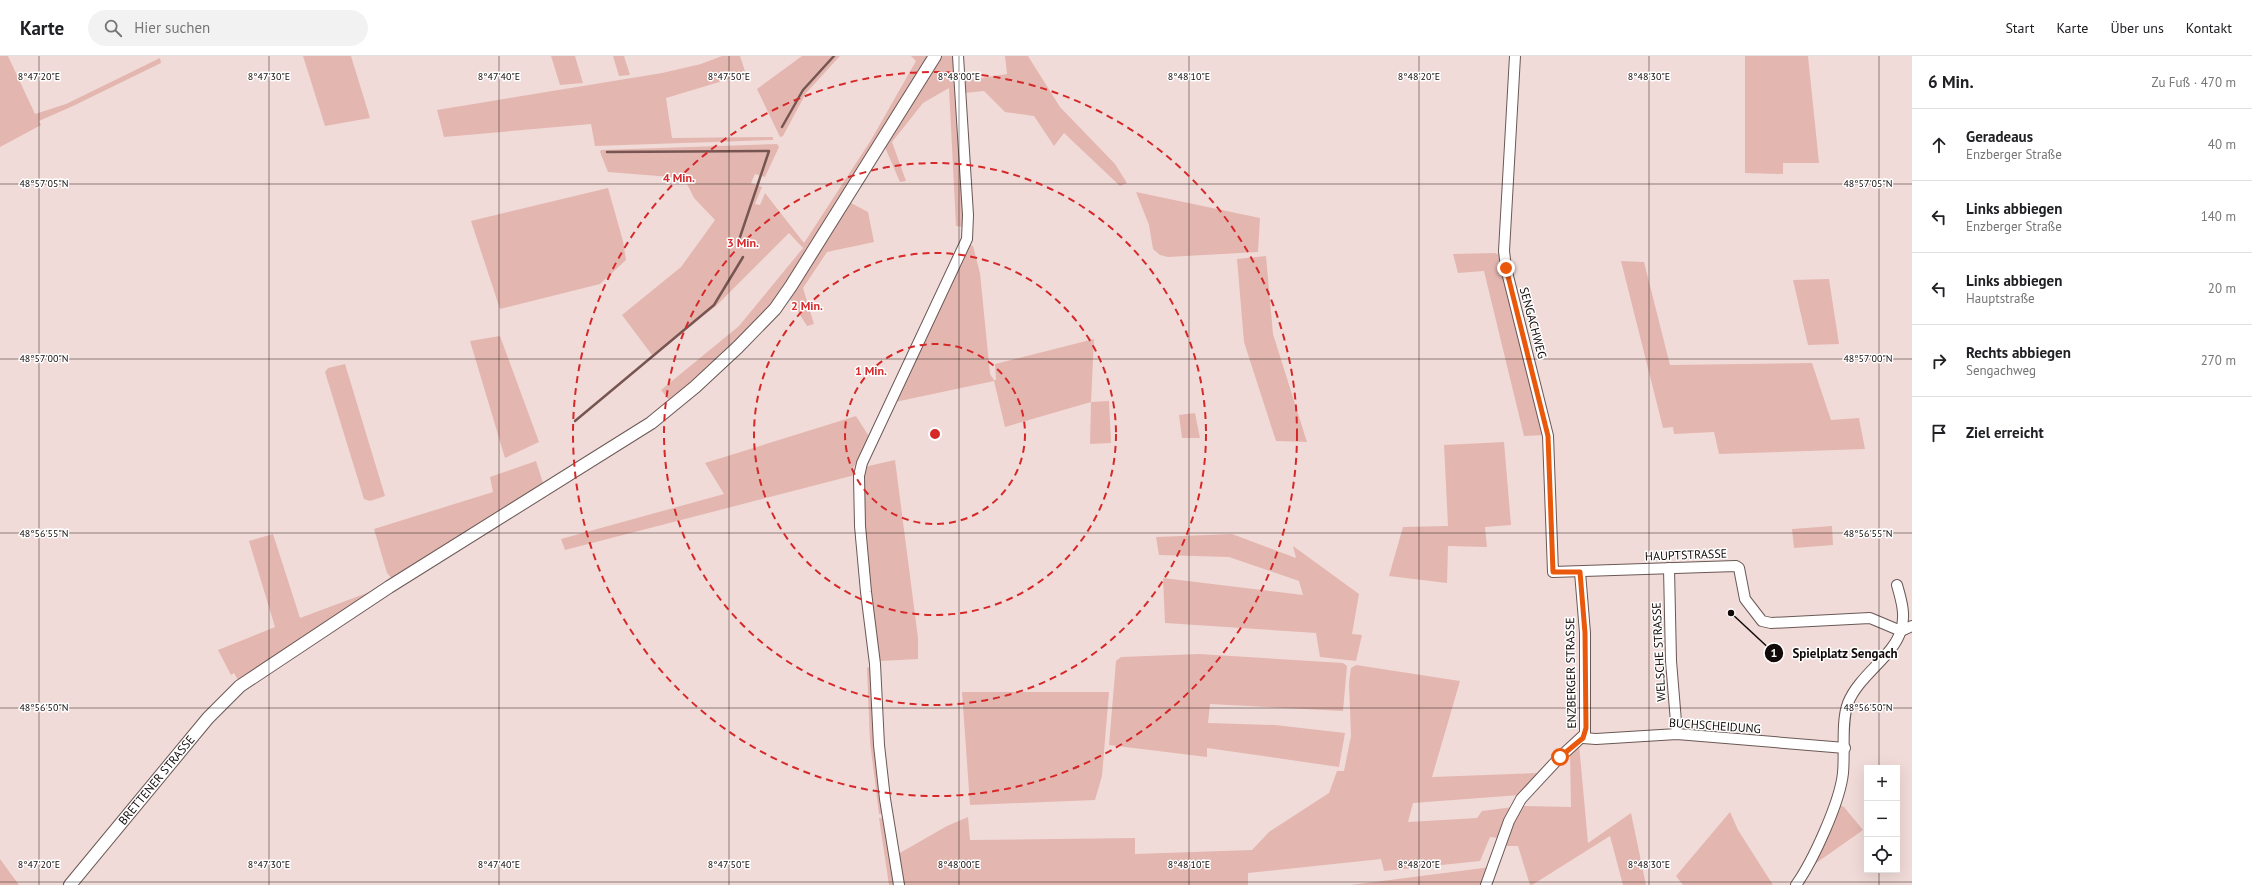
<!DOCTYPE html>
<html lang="de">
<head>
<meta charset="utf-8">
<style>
  :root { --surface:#fff; --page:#f2f2f2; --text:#202124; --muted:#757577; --line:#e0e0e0 }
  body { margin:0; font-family:"PT Sans",sans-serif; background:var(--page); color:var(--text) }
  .controls { position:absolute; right:12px; bottom:12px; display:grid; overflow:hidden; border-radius:0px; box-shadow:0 4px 16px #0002 }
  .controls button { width:36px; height:36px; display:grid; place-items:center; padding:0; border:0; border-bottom:1px solid var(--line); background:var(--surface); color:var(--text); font:20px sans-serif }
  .stop { position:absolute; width:12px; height:12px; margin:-9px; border:3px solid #ea580c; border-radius:50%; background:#fff }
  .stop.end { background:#ea580c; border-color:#fff; box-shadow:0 1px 4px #0008 }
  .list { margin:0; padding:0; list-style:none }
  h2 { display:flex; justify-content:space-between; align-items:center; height:52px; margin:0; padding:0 16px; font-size:17px }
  h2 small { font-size:13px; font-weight:400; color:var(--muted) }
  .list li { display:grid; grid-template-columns:26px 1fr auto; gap:12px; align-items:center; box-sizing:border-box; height:72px; padding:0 16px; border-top:1px solid var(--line) }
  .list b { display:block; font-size:15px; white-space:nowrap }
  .list p { margin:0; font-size:13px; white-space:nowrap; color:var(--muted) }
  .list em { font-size:13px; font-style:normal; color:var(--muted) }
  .icon { flex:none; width:22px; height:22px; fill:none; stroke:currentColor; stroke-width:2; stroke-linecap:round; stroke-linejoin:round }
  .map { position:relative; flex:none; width:1912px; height:829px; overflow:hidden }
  header { display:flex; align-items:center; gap:24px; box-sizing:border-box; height:56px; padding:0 20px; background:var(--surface); border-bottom:1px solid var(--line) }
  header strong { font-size:19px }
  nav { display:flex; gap:22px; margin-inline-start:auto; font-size:14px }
  .search { width:280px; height:36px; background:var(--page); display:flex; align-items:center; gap:10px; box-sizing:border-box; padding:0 14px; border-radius:22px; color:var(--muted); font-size:15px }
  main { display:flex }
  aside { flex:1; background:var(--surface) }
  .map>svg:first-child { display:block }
  .green { fill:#e4b6b0 }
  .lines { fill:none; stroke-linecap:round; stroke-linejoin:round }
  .stream { stroke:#775652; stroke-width:2.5 }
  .minor-casing { stroke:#6a5855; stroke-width:12 }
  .major-casing { stroke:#6a5855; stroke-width:14 }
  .minor { stroke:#fff; stroke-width:10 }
  .major { stroke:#fff; stroke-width:12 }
  .route { stroke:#ea580c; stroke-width:5 }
  .ticks { fill:none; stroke:#110a09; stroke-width:1; stroke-opacity:0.45 }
  .ring { fill:none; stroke:#d62828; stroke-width:2; stroke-dasharray:7 5 }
  .labels { text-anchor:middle; stroke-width:3; stroke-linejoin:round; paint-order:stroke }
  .street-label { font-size:12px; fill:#110a09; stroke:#fff }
  .ticks-label { font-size:10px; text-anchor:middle; fill:#110a09; stroke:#fff; stroke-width:3; stroke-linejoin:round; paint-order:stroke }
  .centre { fill:#d62828; stroke:#fff; stroke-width:2 }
  .ring-label { font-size:12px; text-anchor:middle; font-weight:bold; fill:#d62828; stroke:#fff; stroke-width:3; stroke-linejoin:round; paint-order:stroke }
  .leader { fill:none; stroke:#110a09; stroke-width:1.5 }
  .callout-dot { fill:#110a09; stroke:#fff; stroke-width:1.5 }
  .mark-label { font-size:12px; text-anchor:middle; font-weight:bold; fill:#fff }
  .callout-label { font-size:13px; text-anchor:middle; font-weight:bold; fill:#110a09; stroke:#fff; stroke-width:3; stroke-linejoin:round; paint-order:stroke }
</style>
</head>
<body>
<header>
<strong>Karte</strong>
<div class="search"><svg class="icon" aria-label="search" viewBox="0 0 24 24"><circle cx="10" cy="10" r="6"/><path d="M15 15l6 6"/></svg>Hier suchen</div>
<nav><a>Start</a><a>Karte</a><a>Über uns</a><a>Kontakt</a></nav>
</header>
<main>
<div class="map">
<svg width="1912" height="829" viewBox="0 0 1912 829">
  <rect width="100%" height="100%" fill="#f1dbd8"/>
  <g class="green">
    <path d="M0 0H8L35 58 66 48 160 2 161 7 73 50 39 65 41 69 0 91Z"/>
    <path d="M303 0H351L370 62 325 70Z"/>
    <path d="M551 0H575L583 27 560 29Z"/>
    <path d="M613 0H624L630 19 619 20Z"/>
    <path d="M722 0H740L746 18 666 42 672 82 773 81V84L595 90 591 68 444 81 437 54 662 17 701 8Z"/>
    <path d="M802 0H840L806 37 783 80 780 81 757 33Z"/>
    <path d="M911 0H928L783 234 751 271 670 345 661 334 739 270 803 192 789 177 716 250 652 299 622 259 681 211 715 164 694 142 684 122 608 116 600 96 601 94 777 88 779 91 765 121 755 118 751 127 762 131 755 148 760 149 765 137 804 187 871 84 916 5Z"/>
    <path d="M939 0H957L964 171 956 170 949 32 923 47 892 86 906 125 900 126 884 89Z"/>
    <path d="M1005 0H1028L1060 51 1115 108 1127 127 1120 130 1064 77 1054 90 1034 60 1005 56 984 35 964 37 963 25 1007 18Z"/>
    <path d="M1745 0H1808L1819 107H1783V118L1745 117Z"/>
    <path d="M608 132 623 185 626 204 600 228 500 253 471 165Z"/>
    <path d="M1136 136 1260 162 1258 196 1168 201 1160 199 1153 193 1149 169Z"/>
    <path d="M849 146 868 156 874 186 827 196 803 232 814 268 807 270 789 241Z"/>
    <path d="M968 188 973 190 980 217 990 318 994 324H996L995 308 1094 283 1091 346 1109 345 1111 387 1090 388 1091 346 1005 371 994 325 895 346 950 231Z"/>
    <path d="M1495 197 1500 199 1545 379 1524 380 1484 215 1458 217 1453 198Z"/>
    <path d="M1266 200 1273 278 1307 386 1276 385 1244 286 1237 203Z"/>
    <path d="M1621 205 1644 206 1670 309 1812 307 1831 364 1859 362 1865 393 1719 398 1714 376 1674 378 1673 371 1663 372Z"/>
    <path d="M1829 223 1839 288 1808 289 1793 224Z"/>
    <path d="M500 280 539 386 505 402 470 285Z"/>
    <path d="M345 308 385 440 370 445 364 443 325 316 328 312Z"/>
    <path d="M1195 357 1200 382H1182L1179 359Z"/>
    <path d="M856 360 870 382 852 414 855 419 565 494 561 483 724 438 705 407Z"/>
    <path d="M1504 386 1511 469 1485 471 1487 491 1448 490 1447 527 1389 520 1403 471 1448 470 1444 389Z"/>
    <path d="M895 404 918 582V603L880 605 877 601C870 540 865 480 863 419L864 411Z"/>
    <path d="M536 405 544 430 392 523 387 517 374 473 493 436 490 421Z"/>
    <path d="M1832 470 1833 489 1794 492 1792 473Z"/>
    <path d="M273 478 300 562 383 531 238 624 234 617 231 619 218 594 275 571 249 485Z"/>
    <path d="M1232 478 1296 502 1293 490 1359 538 1352 578 1362 579 1356 605 1320 601 1316 577 1165 567 1163 522 1303 539 1299 525 1229 501 1159 499 1156 481Z"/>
    <path d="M1199 598 1343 607 1347 610 1343 655 1210 648 1208 667 1275 669 1345 677 1339 711 1207 692V701L1109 689 1116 605 1121 601Z"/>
    <path d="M1356 609 1460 625 1432 721 1538 717 1520 739 1413 747 1408 766 1477 762 1482 755 1513 751 1499 782 1490 781 1480 805 1384 815 1381 803 1248 817V829H902L898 798 947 770 968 761 970 784 1135 782V798L1252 794 1269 776 1329 737 1337 715H1344L1351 680 1349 627 1351 612Z"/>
    <path d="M867 611 872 613 884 757 879 758 870 686Z"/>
    <path d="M962 636H1109L1102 720 1095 744 970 749Z"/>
    <path d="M1579 688 1588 787 1631 757 1646 829H1623L1610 780 1532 829H1530L1518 790H1505L1520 750 1571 751 1570 695Z"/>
    <path d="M1838 748 1844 751 1863 774 1812 810Z"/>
    <path d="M1730 756 1738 774 1773 829H1683L1676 820Z"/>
    <path d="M879 762 886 763 896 829H889Z"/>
    <path d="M0 803 19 829H0Z"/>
    <path d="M1491 811 1482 829H1351Z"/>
  </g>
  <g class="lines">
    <g class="stream">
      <path d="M782 71 803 34 834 0"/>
      <path d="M607 96 769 95 739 184"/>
      <path d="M575 365 714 249 743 201"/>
    </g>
    <g class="minor-casing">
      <g id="minor">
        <path d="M1515 0 1504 195 1506 212 1548 380 1553 516 1736 510 1739 512 1745 543 1762 565 1771 567 1870 562 1901 575"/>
        <path d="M1669 512 1671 605 1677 678"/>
        <path d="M1901 575 1912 570"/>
        <path d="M1583 682 1596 683 1677 678 1845 692"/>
        <path d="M899 829 885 743 879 689 875 608 866 536 860 470 859 420 862 407 967 183 968 159 958 0"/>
        <path d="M1486 829 1509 765 1521 743 1560 701 1585 678V577L1580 516"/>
        <path d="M1796 829C1813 805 1840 746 1843 717 1845 697 1841 665 1848 647 1859 619 1894 600 1901 574 1906 559 1901 543 1897 529"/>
      </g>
    </g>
    <g class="major-casing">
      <g id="major">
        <path id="s1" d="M70 829 208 662 240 630 389 531 651 367 695 331 738 291 775 253 791 230 935 0"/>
      </g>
    </g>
    <use href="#minor" class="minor"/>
    <use href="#major" class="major"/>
  </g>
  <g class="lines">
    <path class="route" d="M1506 212 1548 380 1553 516H1580L1585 577 1586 672 1583 682 1560 701"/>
  </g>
  <path class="ticks" d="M39 0V829M269 0V829M499 0V829M729 0V829M959 0V829M1189 0V829M1419 0V829M1649 0V829M1879 0V712M0 128H1912M0 303H1912M0 477H1912M0 652H1912M1879 814V829M0 826H1912"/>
  <g class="ring">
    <circle cx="935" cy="378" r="90"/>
    <circle cx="935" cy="378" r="181"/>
    <circle cx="935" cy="378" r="271"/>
    <circle cx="935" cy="378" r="362"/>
  </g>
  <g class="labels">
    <g class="street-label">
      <text transform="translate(1533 267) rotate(75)" y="4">SENGACHWEG</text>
      <text transform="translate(1686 499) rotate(-2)" y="4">HAUPTSTRASSE</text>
      <text transform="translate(1659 596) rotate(-93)" y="4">WELSCHE STRASSE</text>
      <text transform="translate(1571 617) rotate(-91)" y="4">ENZBERGER STRASSE</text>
      <text transform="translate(1715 670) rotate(4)" y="4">BUCHSCHEIDUNG</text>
      <text dy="4" stroke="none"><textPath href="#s1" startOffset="136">BRETTENER STRASSE</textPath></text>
    </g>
  </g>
  <g class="ticks-label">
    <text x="39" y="24">8°47'20"E</text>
    <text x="269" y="24">8°47'30"E</text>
    <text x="499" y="24">8°47'40"E</text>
    <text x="729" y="24">8°47'50"E</text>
    <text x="959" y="24">8°48'00"E</text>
    <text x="1189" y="24">8°48'10"E</text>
    <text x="1419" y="24">8°48'20"E</text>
    <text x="1649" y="24">8°48'30"E</text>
    <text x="44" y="131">48°57'05"N</text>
    <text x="1868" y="131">48°57'05"N</text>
    <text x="44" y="306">48°57'00"N</text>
    <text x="1868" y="306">48°57'00"N</text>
    <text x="44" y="481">48°56'55"N</text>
    <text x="1868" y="481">48°56'55"N</text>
    <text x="44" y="655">48°56'50"N</text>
    <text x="1868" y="655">48°56'50"N</text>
    <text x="39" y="812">8°47'20"E</text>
    <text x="269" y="812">8°47'30"E</text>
    <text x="499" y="812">8°47'40"E</text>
    <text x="729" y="812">8°47'50"E</text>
    <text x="959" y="812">8°48'00"E</text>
    <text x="1189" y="812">8°48'10"E</text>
    <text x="1419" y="812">8°48'20"E</text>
    <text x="1649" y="812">8°48'30"E</text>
  </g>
  <circle cx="935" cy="378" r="6" class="centre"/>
  <g class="ring-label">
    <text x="679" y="126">4 Min.</text>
    <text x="743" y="191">3 Min.</text>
    <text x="807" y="254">2 Min.</text>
    <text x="871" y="319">1 Min.</text>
  </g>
  <path class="leader" d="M1731 557L1774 597"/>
  <g class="callout-dot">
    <circle cx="1731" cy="557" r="4"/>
    <circle cx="1774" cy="597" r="10"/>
  </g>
  <g class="mark-label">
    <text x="1774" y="601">1</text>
  </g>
  <g class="callout-label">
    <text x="1845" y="602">Spielplatz Sengach</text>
  </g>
</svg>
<div class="controls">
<button>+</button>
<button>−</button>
<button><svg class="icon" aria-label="locate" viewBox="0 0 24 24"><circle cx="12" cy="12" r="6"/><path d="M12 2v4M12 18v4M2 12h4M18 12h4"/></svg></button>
</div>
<div class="stop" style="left:1560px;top:701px"></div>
<div class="stop end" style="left:1506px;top:212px"></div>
</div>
<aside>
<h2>6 Min.<small>Zu Fuß · 470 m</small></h2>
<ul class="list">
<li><svg class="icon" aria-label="ahead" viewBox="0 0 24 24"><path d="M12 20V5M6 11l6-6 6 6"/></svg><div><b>Geradeaus</b><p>Enzberger Straße</p></div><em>40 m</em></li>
<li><svg class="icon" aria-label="left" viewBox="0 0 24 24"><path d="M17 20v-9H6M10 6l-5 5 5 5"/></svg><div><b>Links abbiegen</b><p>Enzberger Straße</p></div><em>140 m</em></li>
<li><svg class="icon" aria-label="left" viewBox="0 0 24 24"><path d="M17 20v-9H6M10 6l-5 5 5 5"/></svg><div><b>Links abbiegen</b><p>Hauptstraße</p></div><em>20 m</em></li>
<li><svg class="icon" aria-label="right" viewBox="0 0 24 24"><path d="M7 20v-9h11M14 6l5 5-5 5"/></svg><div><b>Rechts abbiegen</b><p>Sengachweg</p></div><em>270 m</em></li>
<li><svg class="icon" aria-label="arrive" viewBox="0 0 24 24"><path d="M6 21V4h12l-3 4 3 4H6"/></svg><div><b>Ziel erreicht</b></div></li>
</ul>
</aside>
</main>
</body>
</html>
